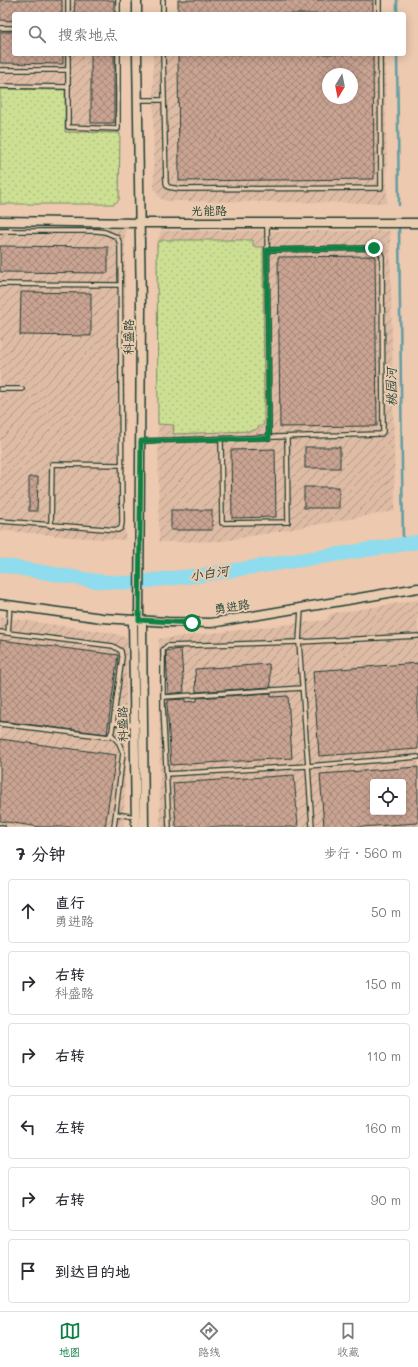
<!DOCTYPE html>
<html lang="zh">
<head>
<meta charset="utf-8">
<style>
  :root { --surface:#fff; --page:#f7f7f7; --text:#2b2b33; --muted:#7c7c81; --line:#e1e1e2; --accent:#0b8043 }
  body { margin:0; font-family:Mali,"LXGW WenKai TC",sans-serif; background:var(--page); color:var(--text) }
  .controls { position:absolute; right:12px; bottom:12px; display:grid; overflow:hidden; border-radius:4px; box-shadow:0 2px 10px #0003 }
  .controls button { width:36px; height:36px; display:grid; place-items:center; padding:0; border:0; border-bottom:1px solid var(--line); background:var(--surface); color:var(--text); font:20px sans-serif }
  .compass { position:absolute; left:322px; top:68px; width:36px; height:36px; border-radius:50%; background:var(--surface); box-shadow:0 2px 10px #0003; rotate:190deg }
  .stop { position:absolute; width:12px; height:12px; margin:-9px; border:3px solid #0b8043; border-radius:50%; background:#fff }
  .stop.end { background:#0b8043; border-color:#fff; box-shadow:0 1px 4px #0008 }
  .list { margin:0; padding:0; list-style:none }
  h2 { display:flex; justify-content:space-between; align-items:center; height:52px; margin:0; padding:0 16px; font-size:17px }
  h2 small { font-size:13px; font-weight:400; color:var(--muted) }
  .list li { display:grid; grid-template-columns:26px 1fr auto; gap:12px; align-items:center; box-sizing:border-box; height:64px; margin:0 8px 8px; padding:0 8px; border:1px solid var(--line); border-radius:4px }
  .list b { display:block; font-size:15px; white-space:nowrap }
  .list p { margin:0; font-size:13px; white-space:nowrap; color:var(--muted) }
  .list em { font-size:13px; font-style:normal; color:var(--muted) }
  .icon { flex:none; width:22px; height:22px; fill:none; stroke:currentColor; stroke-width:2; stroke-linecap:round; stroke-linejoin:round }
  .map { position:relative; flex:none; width:418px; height:827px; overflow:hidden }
  .search { position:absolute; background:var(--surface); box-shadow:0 2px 10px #0003; left:12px; right:12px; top:12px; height:44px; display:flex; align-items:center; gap:10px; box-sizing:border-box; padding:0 14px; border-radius:4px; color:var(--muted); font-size:15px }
  .sheet { height:484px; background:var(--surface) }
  nav { display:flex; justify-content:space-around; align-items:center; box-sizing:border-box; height:56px; border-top:1px solid var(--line); background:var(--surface); font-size:11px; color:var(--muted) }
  nav a { display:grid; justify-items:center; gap:2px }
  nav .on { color:var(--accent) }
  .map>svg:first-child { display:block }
  .industrial { fill:url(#industrial-furrows); fill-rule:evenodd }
  .grass { fill:url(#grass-dots); stroke:#768e64 }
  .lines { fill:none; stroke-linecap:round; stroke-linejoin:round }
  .stream { stroke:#629ca4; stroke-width:2.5 }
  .river { stroke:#8edcee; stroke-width:14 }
  .building { fill:url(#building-cross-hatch); stroke:#1f3d34; fill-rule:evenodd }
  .service-casing { stroke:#1f3d34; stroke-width:6 }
  .tertiary-casing { stroke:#1f3d34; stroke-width:11 }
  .service { stroke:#eaccb0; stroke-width:3.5 }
  .tertiary { stroke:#eaccb0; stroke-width:8 }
  .route { stroke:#0b8043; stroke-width:5 }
  .labels { text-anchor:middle; stroke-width:4; stroke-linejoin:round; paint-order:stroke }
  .street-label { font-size:12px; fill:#1f3d34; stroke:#eaccb0 }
  .water-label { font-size:13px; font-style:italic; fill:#25453d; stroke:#eaccb0 }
</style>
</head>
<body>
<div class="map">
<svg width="418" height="827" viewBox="0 0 418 827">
  <defs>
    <pattern id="industrial-furrows" width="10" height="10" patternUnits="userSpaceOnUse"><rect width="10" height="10" fill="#debba4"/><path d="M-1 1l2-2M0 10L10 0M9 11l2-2" fill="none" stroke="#b39986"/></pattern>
    <pattern id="grass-dots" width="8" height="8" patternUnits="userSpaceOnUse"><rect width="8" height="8" fill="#cddf93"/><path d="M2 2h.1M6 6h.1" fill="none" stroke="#b0c07f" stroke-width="1.8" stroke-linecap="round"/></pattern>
    <pattern id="building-cross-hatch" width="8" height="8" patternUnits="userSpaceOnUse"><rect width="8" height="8" fill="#caa392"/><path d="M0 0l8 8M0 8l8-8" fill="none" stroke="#a38678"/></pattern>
  </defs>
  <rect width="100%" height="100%" fill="#ecc9af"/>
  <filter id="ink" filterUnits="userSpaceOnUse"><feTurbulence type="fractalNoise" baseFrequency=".025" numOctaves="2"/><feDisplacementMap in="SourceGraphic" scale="8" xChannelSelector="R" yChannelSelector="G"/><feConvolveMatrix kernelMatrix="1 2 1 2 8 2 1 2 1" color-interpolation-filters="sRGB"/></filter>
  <g filter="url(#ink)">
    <g class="industrial">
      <path d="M0 0H120V14H14V54H120V195L119 200 114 204H0Z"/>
      <path d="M153 54H385L387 203 165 201 160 198 154 189ZM328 74H352V98H328Z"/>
      <path d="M0 228 125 229V540L71 537 0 530Z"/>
      <path d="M161 231H390L395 511 223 541 159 542 157 243Z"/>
      <path d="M418 600V827H160L159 639 327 620 330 614ZM373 782H403V812H373Z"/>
      <path d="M0 617 113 633 127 638 124 827H0Z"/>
    </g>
    <g class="grass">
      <path d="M0 89 65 90V132L120 133 119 200 114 204H0Z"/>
      <path d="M163 240H253V247H263L264 424 255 430 249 431 173 434 174 425 158 424 157 243Z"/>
    </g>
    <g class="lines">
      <g class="stream">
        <path d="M397 0V14"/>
        <path d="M397 54 399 205"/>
        <path d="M399 229 403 544"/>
      </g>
      <path class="river" d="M0 565 96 581 128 583 202 575 418 542"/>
    </g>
    <g class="building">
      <path d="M0 0H62V14H14V21L0 20Z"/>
      <path d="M75 0H114V14H74Z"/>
      <rect x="178" y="0" width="195" height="14"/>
      <path d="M0 32H14V54H63V64L0 63Z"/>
      <rect x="91" y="54" width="23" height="69"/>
      <path d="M178 54H373L374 179 179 181ZM328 74H352V98H328Z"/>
      <path d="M0 246 108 247V273L0 272Z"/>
      <path d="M375 256 377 426 280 427 278 257Z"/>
      <path d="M21 292 91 293V336L20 335Z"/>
      <rect x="305" y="447" width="35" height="21"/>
      <path d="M275 449 276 517 232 518 231 450Z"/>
      <path d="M29 477H38L37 511H29Z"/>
      <rect x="304" y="487" width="35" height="21"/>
      <rect x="171" y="510" width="41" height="20"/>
      <path d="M0 640 118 655 107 734 0 721Z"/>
      <path d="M181 649 184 692 168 694 166 651Z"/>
      <path d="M418 663V749L319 756 313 671Z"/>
      <path d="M269 664 271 687 196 692 195 669Z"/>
      <path d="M271 693V697L288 696 292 758 171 765 167 703H168V700L185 699V702L197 701V698Z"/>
      <path d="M0 739 116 755 105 827H40L0 821Z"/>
      <path d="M418 767V823L361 827H324L320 774ZM373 782H403V812H373Z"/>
      <path d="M294 775 298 827H176L173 783Z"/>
    </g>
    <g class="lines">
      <g class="service-casing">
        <g id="service">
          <path d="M118 0V14"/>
          <path d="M163 0V14"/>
          <path d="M379 0V14"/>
          <path d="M68 14V0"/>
          <path d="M0 28H14"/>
          <path d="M68 54V127L118 129V54"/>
          <path d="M163 54 166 183 168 187 180 189 381 188 380 54"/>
          <path d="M0 70H68"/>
          <path d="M0 86 68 87"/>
          <path d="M138 100H164"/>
          <path d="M267 223 269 438"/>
          <path d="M0 231H97L105 232 117 237 120 244 122 523 121 528 118 530 0 521"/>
          <path d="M0 284 120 285"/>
          <path d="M0 389H22"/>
          <path d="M221 439 222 523 288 522 287 437"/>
          <path d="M141 441 381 434 383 432 382 256 379 250 374 248 267 250"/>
          <path d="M51 526 52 464 122 465"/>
          <path d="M0 632 113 646 121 651 122 657 112 731 109 737 0 724"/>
          <path d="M8 633 10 606"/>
          <path d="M164 697 302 688"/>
          <path d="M113 723 143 725"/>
          <path d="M111 734 119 743 123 753 114 827"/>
          <path d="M166 774 308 766 299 642 301 609"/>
          <path d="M116 814 136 817"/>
          <path d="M0 827H3"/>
          <path d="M169 827 163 706V650L167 646 299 642 418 636"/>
          <path d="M312 827 308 766 418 757"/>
        </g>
      </g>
      <g class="tertiary-casing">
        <g id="tertiary">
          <path d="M137 0V14"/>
          <path d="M137 54 141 307 139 620"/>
          <path d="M0 221 140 223H418"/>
          <path d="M0 604 102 618 168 622 211 623 418 588"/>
          <path d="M133 620 136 827"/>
          <path d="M142 620 144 827"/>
        </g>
      </g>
      <use href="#service" class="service"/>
      <use href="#tertiary" class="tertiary"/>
    </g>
  </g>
  <g class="lines" filter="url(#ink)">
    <path class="route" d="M192 623 139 620 141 441 269 438 267 250 374 248"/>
  </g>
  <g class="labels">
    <g class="street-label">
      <text x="209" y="215">光能路</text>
      <text transform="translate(129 337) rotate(-90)" y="4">科盛路</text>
      <text transform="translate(232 607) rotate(-9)" y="4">勇进路</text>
      <text transform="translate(123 724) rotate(-91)" y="4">科盛路</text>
    </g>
    <g class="water-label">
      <text transform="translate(391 387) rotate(-91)" y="5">桃园河</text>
      <text transform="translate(209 573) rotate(-8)" y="5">小白河</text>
    </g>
  </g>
</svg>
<div class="controls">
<button><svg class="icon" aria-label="locate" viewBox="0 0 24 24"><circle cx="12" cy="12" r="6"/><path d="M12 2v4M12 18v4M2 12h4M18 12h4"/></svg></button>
</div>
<svg class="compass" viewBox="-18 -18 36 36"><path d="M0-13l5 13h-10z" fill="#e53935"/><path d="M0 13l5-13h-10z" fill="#7c7c81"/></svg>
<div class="stop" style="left:192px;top:623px"></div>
<div class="stop end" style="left:374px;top:248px"></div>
<div class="search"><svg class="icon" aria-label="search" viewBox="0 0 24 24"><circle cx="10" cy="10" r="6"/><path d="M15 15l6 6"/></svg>搜索地点</div>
</div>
<section class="sheet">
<h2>7 分钟<small>步行 · 560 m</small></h2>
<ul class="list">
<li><svg class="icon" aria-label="ahead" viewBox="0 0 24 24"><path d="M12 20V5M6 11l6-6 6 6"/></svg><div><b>直行</b><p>勇进路</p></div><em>50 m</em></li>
<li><svg class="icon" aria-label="right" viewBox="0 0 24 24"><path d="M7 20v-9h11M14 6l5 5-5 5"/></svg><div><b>右转</b><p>科盛路</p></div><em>150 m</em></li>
<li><svg class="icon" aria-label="right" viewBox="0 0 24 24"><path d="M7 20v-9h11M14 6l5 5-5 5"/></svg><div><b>右转</b></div><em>110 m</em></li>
<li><svg class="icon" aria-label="left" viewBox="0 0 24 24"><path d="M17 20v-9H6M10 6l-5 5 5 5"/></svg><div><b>左转</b></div><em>160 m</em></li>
<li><svg class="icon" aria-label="right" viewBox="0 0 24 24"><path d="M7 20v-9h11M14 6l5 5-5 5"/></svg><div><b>右转</b></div><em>90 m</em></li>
<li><svg class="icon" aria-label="arrive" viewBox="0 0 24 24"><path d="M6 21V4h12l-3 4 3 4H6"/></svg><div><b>到达目的地</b></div></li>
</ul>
</section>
<nav>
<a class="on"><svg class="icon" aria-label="map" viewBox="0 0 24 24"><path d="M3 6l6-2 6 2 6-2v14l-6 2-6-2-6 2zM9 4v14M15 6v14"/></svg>地图</a>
<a><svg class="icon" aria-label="directions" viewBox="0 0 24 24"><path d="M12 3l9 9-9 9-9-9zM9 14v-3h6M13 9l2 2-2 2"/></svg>路线</a>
<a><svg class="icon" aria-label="saved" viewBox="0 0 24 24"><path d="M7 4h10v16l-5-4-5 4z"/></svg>收藏</a>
</nav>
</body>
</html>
